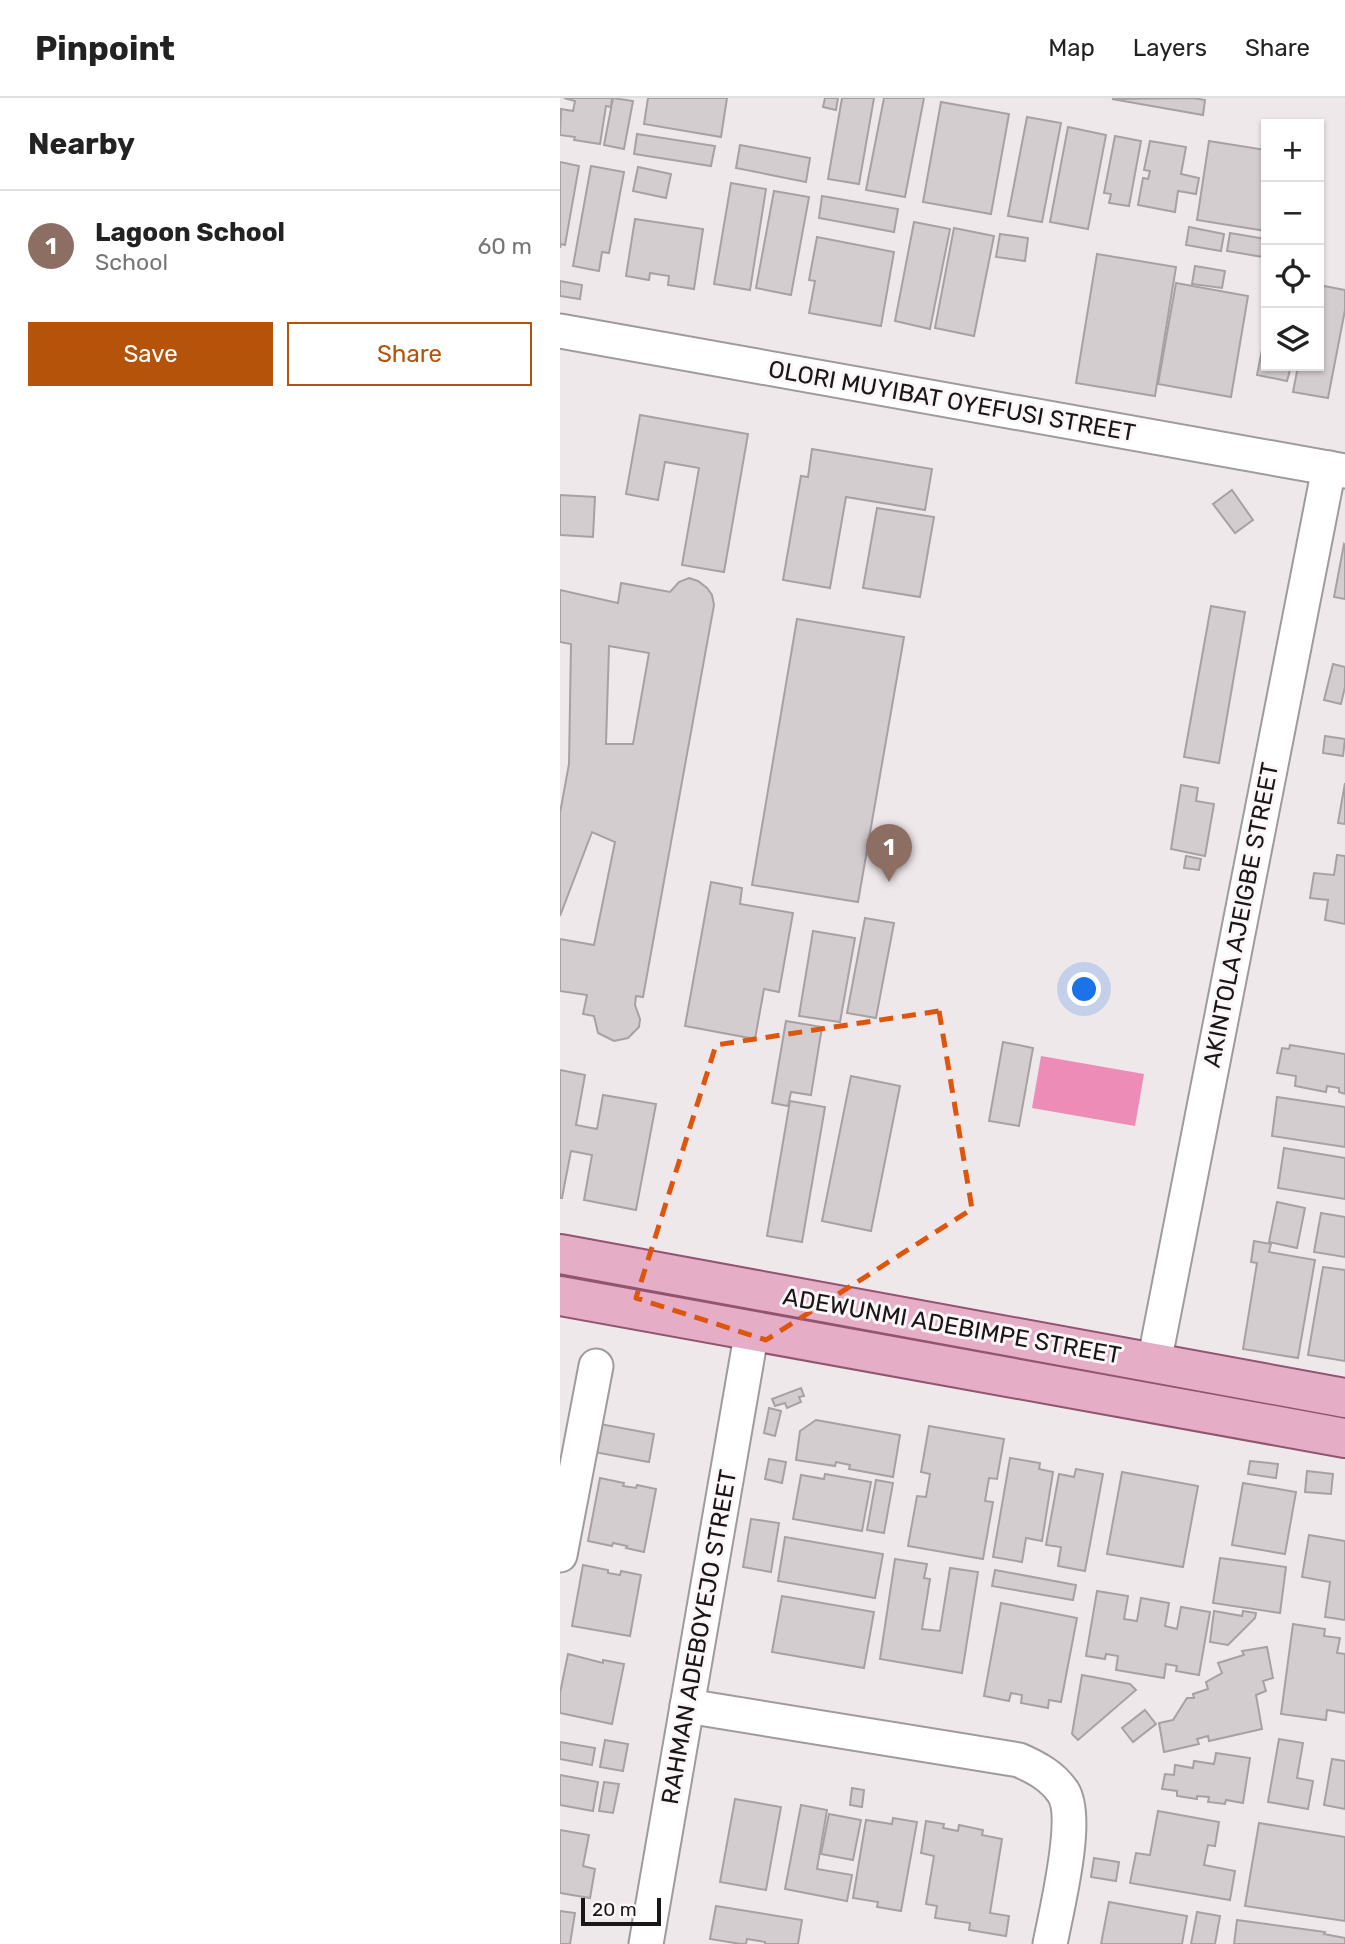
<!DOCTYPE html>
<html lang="en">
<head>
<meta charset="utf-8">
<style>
  :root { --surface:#fff; --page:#f6f6f6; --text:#222; --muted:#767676; --line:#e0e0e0; --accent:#b45309 }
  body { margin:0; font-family:Rubik,sans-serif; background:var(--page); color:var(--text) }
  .controls { position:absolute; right:21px; top:21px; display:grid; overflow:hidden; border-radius:0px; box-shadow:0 2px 5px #0004 }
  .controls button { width:63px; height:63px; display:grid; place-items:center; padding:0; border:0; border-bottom:2px solid var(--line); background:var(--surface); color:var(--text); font:35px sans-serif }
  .scale { position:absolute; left:21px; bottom:18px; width:80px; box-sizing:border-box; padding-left:7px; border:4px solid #191617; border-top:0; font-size:19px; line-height:24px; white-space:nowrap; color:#191617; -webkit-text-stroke:5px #fcf6f8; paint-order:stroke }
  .you { position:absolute; left:525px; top:892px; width:24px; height:24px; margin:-18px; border:5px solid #fff; border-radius:50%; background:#1a73e8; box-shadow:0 0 0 10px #1a73e833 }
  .badge { display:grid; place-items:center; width:46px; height:46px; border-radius:50%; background:var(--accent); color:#fff; font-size:23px; font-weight:700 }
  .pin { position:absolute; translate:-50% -58px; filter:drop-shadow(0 2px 4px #0008) }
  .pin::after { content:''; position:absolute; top:37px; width:24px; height:21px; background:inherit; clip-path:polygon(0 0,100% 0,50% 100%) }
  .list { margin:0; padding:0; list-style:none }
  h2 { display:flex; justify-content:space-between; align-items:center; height:91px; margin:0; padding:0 28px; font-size:30px }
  h2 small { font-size:23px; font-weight:400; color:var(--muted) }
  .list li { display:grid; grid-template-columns:46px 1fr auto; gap:21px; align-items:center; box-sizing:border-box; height:112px; padding:0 28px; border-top:2px solid var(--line) }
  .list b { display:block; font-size:26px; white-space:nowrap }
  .list p { margin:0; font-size:23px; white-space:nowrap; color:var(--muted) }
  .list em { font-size:23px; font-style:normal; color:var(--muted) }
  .actions { display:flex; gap:14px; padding:21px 28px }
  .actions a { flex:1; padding:16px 0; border:2px solid var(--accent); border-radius:0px; text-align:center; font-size:24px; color:var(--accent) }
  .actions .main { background:var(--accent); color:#fff }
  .icon { flex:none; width:38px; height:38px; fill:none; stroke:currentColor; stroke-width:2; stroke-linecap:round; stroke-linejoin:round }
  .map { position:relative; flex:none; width:785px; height:1846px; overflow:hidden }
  header { display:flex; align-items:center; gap:42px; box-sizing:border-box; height:98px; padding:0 35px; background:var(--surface); border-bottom:2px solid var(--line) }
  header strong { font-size:33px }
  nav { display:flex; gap:38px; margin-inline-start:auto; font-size:24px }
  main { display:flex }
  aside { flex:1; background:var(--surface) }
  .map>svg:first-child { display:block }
  .water { fill:#ed8cb6 }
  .building { fill:#d4cdd0; stroke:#a7a1a3; stroke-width:2; fill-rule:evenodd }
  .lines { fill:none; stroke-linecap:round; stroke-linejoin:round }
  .minor-casing { stroke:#a09a9c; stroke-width:37 }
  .major-casing { stroke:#925470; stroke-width:42 }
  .minor { stroke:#fff; stroke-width:33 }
  .major { stroke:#e5adc6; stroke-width:38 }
  .marked { fill:none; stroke:#de560d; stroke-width:5; stroke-dasharray:14 9; stroke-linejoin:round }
  .labels { text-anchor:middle; stroke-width:6; stroke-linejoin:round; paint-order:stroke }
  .street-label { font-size:24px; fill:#191617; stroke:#fcf6f8 }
</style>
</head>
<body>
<header>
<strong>Pinpoint</strong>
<nav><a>Map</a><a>Layers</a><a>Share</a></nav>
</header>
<main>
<aside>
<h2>Nearby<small></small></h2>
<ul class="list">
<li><span class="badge" style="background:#8d6e63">1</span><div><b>Lagoon School</b><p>School</p></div><em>60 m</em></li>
</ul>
<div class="actions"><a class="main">Save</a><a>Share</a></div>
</aside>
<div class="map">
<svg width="785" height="1846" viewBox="0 0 785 1846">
  <rect width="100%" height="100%" fill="#efe8eb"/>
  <path class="water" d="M481 958 584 976 575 1028 472 1010Z"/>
  <g class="building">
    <path d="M4 0H52L51 9 46 8 40 46 14 42 15 39 0 37 1 11 13 13 15 3Z"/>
    <path d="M53 0 73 3 64 51 44 47Z"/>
    <path d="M88 0H167L161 39 84 26Z"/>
    <path d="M265 0H278L276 12 263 9Z"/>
    <path d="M282 0H314L299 86 268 81Z"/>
    <path d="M324 0H364L345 99 306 92Z"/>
    <path d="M633 0 645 2 643 17 552 1Z"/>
    <path d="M381 4 449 16 431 116 363 104Z"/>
    <path d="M467 19 501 25 482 124 448 118Z"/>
    <path d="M508 29 546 37 528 131 490 124Z"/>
    <path d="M77 36 155 48 151 68 74 56Z"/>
    <path d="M555 38 581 43 569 108 549 105 551 96 544 95Z"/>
    <path d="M590 43 626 49 621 76 639 80 636 96 618 93 615 114 578 107 583 80 588 81 590 73 584 72Z"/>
    <path d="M649 43 706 52V133L637 122Z"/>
    <path d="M180 47 250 60 246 84 176 70Z"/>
    <path d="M0 64 19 68 5 147 1 146 0 150Z"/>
    <path d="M31 68 64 74 49 155 42 154 39 173 13 168Z"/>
    <path d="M78 69 111 76 106 100 73 93Z"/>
    <path d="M171 85 206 91 190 192 154 186Z"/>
    <path d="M214 93 249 99 231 197 196 190Z"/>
    <path d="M262 98 338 111 334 134 259 120Z"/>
    <path d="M75 121 143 131 134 191 108 187 109 178 90 175 89 182 66 178Z"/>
    <path d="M354 124 390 131 370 231 335 223Z"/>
    <path d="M629 129 664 136 661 153 626 147Z"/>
    <path d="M394 130 434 138 414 238 375 230Z"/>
    <path d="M670 135 706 141 703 159 667 153Z"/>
    <path d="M440 136 468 140 465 163 436 159Z"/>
    <path d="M257 139 334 154 321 228 249 215 255 183 249 182Z"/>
    <path d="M537 156 616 169 595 298 516 285Z"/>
    <path d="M635 168 665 173 662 190 632 186Z"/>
    <path d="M0 183 22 187 20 201 0 198Z"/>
    <path d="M616 185 688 198 671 299 598 286Z"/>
    <path d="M759 187 785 192V212L768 300 733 294 738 268H759Z"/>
    <path d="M706 232V268H731L727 283 697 277Z"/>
    <path d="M80 317 188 336 164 474 122 467 139 370 105 364 98 402 66 396Z"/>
    <path d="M252 351 372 371 365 412 286 399 270 490 223 482 241 378 248 379Z"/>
    <path d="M672 392 693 422 675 435 653 406Z"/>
    <path d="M0 397 35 399 33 439 0 437Z"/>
    <path d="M317 410 374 419 360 499 303 490Z"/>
    <path d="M784 446 785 447V501L774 499Z"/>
    <path d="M129 480 138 483 147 490 152 497 154 507 83 899 76 898 75 907 80 921 79 929 68 940 54 943 38 935 34 918 23 916 27 897 0 893V841L34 847 55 744 32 734 0 818V715L9 666 11 546 0 544V492L58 505 61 485 110 494 119 484ZM49 548 89 555 73 646H46Z"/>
    <path d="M651 508 685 514 659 665 624 659Z"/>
    <path d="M237 521 344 539 298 804 192 787Z"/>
    <path d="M773 566 785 569V589L781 606 764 602Z"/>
    <path d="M765 638 785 641 783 658 763 655Z"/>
    <path d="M785 685V726L778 725Z"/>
    <path d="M621 687 638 690 636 703 654 706 645 758 611 751Z"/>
    <path d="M777 757 785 758V826L765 822 768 802 750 800 754 775 774 777Z"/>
    <path d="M626 758 641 761 639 772 624 770Z"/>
    <path d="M151 784 182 790 180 806 233 815 219 894 204 891 195 941 125 928Z"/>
    <path d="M305 820 334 825 316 920 287 915Z"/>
    <path d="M253 833 295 840 280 924 239 918Z"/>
    <path d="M226 923 262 929 251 997 231 994 228 1008 212 1005Z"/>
    <path d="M443 944 473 950 459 1028 429 1023Z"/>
    <path d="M730 947 785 956V996L779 994V990L767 988 766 994 735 988 736 978 717 975 722 950 729 951Z"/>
    <path d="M0 972 25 977 16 1027 37 1031 43 997 96 1006 76 1112 24 1102 32 1057 11 1053 2 1100H0Z"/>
    <path d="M291 978 340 988 311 1133 262 1123Z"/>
    <path d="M717 999 785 1009V1049L712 1038Z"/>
    <path d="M230 1003 265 1009 242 1144 207 1138Z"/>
    <path d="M724 1050 785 1060V1101L718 1090Z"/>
    <path d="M717 1104 745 1110 737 1150 709 1144Z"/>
    <path d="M761 1115 785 1119V1159L754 1154Z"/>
    <path d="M694 1143 711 1146 709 1154 755 1162 738 1260 683 1251 697 1165 691 1164Z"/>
    <path d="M763 1169 785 1172V1263L748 1257Z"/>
    <path d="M241 1290 244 1298 239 1299 241 1304 227 1310 225 1305 215 1308 212 1301Z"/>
    <path d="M209 1310 221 1313 215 1338 204 1335Z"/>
    <path d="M256 1322 340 1337 333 1379 289 1371 290 1367 276 1364 275 1368 236 1362 240 1333Z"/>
    <path d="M40 1326 94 1336 89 1364 34 1354Z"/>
    <path d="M369 1328 444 1341 437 1381 429 1380 425 1403 433 1404 423 1461 348 1448 357 1398 366 1399 370 1376 361 1374Z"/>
    <path d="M450 1360 480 1365 479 1371 493 1374 482 1443 466 1440 462 1464 433 1459Z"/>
    <path d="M209 1361 226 1364 222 1385 205 1381Z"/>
    <path d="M690 1363 718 1366 716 1380 688 1376Z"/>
    <path d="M516 1371 543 1376 525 1473 498 1468 501 1449 486 1447 499 1376 514 1379Z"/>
    <path d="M747 1373 773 1376 771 1396 745 1394Z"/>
    <path d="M562 1374 638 1388 623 1469 547 1456Z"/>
    <path d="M265 1376 311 1384 302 1433 233 1421 241 1377 264 1381Z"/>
    <path d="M40 1380 64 1385 63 1388 76 1390 77 1387 96 1391 84 1454 66 1450 67 1448 53 1445 52 1448 28 1443Z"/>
    <path d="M316 1382 333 1385 324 1435 307 1432Z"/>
    <path d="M683 1385 736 1394 725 1456 672 1447Z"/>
    <path d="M191 1421 219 1425 211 1474 183 1469Z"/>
    <path d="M749 1437 785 1443V1522L765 1519 770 1484 742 1479Z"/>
    <path d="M225 1439 323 1456 315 1500 218 1483Z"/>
    <path d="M660 1460 726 1469 720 1515 653 1505Z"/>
    <path d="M335 1461 367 1466 364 1480 370 1481 362 1531 380 1533 390 1470 418 1474 402 1575 320 1561Z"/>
    <path d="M23 1467 48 1472V1475L60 1477 61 1473 81 1477 70 1538 12 1528Z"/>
    <path d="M435 1472 516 1487 513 1502 432 1488Z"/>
    <path d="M537 1493 568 1498 564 1521 577 1523 581 1500 609 1505 605 1528 617 1531 621 1509 650 1514 639 1577 616 1573 617 1568 606 1566 604 1580 556 1572 558 1558 546 1556 545 1561 526 1558Z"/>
    <path d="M222 1498 314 1514 304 1570 212 1554Z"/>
    <path d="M441 1505 517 1520 501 1604 489 1602 488 1610 461 1605 462 1597 451 1595 449 1603 424 1598Z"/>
    <path d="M654 1513 682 1518 683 1513 696 1515 695 1520 668 1547 650 1544Z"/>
    <path d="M733 1526 765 1531 764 1538 780 1540 777 1555 785 1556V1615L767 1612 766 1622 721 1616Z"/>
    <path d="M707 1549 713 1580 703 1583 706 1593 696 1597 702 1631 649 1643 648 1638 637 1641 639 1646 604 1654 599 1625 613 1622 627 1600H634L633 1596 648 1591 646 1584 662 1575 658 1565 684 1557 682 1553Z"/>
    <path d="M8 1556 43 1565V1562L64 1566 52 1626 0 1615V1595Z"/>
    <path d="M522 1577 570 1586 576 1592 518 1642 512 1636Z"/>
    <path d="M585 1612 596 1626 573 1644 562 1630Z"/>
    <path d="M719 1641 743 1645 737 1680 753 1683 748 1711 708 1704Z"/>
    <path d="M45 1642 68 1646 63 1673 40 1669Z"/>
    <path d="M0 1644 35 1650 32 1667 0 1661Z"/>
    <path d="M656 1655 690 1660 683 1705 666 1702 665 1706 648 1704 649 1699 637 1698V1701L617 1698V1693L602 1691 605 1676 614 1677 615 1667 633 1670 634 1663 654 1666Z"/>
    <path d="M772 1661 785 1663V1711L764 1707Z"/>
    <path d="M0 1677 38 1684 33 1713 0 1707Z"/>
    <path d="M44 1684 59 1686 53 1715 39 1713Z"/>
    <path d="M292 1690 304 1692 302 1709 290 1707Z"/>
    <path d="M175 1701 221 1709 206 1792 160 1784Z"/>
    <path d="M241 1707 267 1712 257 1771 292 1777 287 1803 225 1791Z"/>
    <path d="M598 1713 659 1724 655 1748 648 1747 644 1767 675 1773 670 1802 570 1785 576 1755 590 1757Z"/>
    <path d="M269 1716 301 1722 293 1762 261 1756Z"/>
    <path d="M333 1720 357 1724 341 1813 317 1809 318 1804 293 1800 306 1722 332 1726Z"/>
    <path d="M366 1723 384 1726 383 1730 398 1733 399 1727 423 1732 422 1737 442 1741 430 1815 449 1818 446 1838 409 1832 410 1825 375 1820 377 1808 366 1806 374 1758 361 1755Z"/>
    <path d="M699 1725 785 1739V1823L685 1808Z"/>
    <path d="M0 1732 29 1737 23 1768 35 1771 30 1800 0 1795Z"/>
    <path d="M534 1760 559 1764 556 1783 531 1779Z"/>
    <path d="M549 1804 627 1818 622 1846H541Z"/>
    <path d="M156 1808 242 1822 238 1846H205V1844L187 1841 186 1846H181L150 1841Z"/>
    <path d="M0 1813 15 1815 10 1846H0Z"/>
    <path d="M637 1814 660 1818 655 1846H631Z"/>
    <path d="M677 1822 765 1834 764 1836 785 1840V1846H674Z"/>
  </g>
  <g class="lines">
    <g class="minor-casing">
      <g id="minor">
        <path d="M0 233 785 373"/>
        <path d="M594 1265 769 370"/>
        <path d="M0 1457 36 1268"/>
        <path d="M127 1608 459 1662C477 1670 492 1678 503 1694 520 1720 496 1814 490 1846"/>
        <path d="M86 1846 192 1232"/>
      </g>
    </g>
    <g class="major-casing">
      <g id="major">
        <path d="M0 1156 785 1300"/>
        <path d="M0 1198 785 1340"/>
      </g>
    </g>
    <use href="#minor" class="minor"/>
    <use href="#major" class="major"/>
  </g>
  <path class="marked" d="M379 913 412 1111 206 1242 76 1200 156 947Z"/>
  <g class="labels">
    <g class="street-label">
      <text transform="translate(392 303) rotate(10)" y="8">OLORI MUYIBAT OYEFUSI STREET</text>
      <text transform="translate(681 817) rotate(-79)" y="8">AKINTOLA AJEIGBE STREET</text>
      <text transform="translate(392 1228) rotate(10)" y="8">ADEWUNMI ADEBIMPE STREET</text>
      <text transform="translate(139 1539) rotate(-80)" y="8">RAHMAN ADEBOYEJO STREET</text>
    </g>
  </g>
</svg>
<div class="controls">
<button>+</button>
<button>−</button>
<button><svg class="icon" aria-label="locate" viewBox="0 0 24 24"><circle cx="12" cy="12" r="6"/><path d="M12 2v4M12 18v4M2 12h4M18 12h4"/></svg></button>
<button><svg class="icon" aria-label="layers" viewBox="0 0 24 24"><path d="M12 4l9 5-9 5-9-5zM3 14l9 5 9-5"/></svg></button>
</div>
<div class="scale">20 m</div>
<div class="you"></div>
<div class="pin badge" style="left:329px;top:784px;background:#8d6e63">1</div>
</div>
</main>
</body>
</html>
